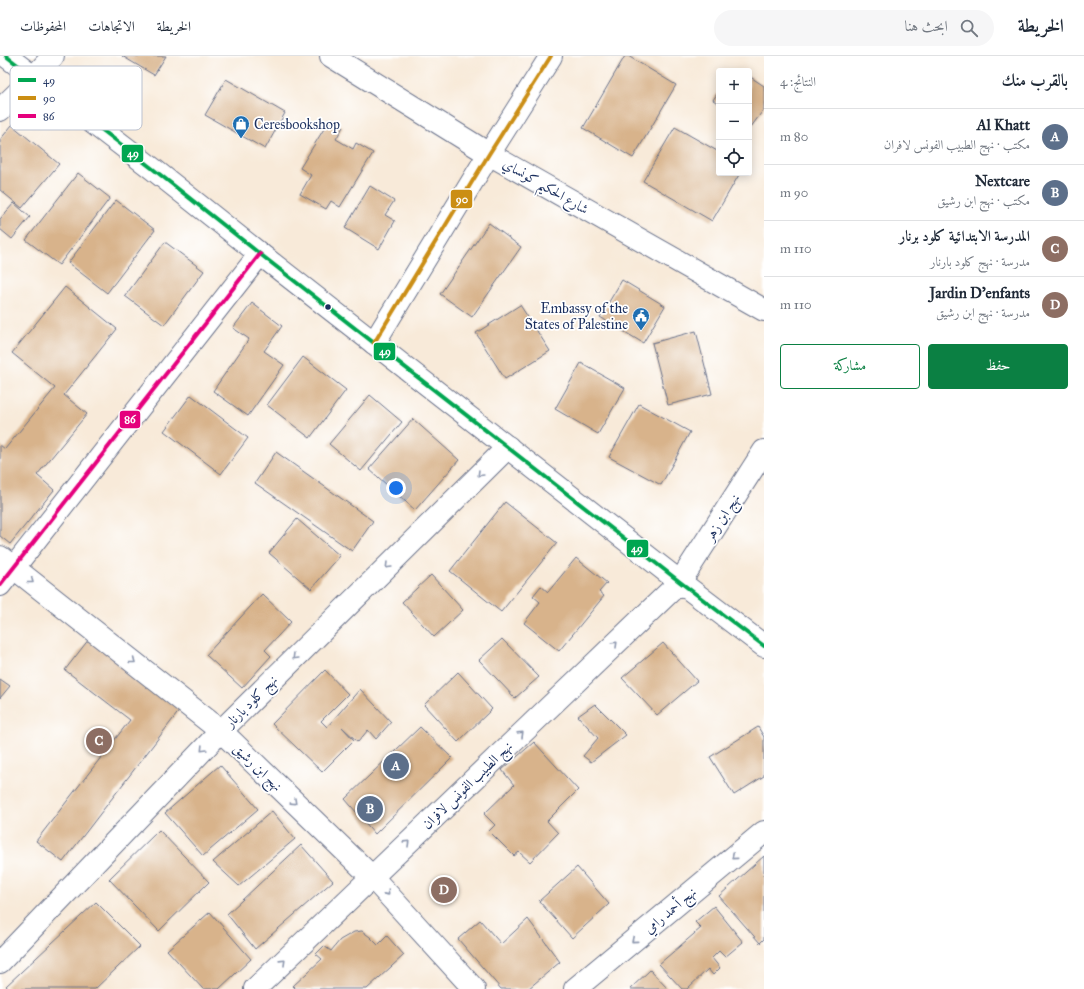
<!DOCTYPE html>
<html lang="ar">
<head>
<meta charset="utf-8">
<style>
  :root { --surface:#fff; --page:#f6f6f7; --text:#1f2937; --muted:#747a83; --line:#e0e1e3; --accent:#0b8043 }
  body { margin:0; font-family:"IM FELL Great Primer",Amiri,serif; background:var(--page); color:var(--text); direction:rtl }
  .controls { position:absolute; right:12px; top:12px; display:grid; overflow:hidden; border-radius:4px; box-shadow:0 2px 10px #0003 }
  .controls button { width:36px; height:36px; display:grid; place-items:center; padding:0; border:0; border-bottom:1px solid var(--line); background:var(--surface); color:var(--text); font:20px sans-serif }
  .you { position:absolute; left:396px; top:432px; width:14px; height:14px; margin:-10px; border:3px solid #fff; border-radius:50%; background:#1a73e8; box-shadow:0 0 0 6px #1a73e833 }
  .badge { display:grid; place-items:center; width:26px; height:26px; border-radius:50%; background:var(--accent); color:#fff; font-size:13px; font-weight:700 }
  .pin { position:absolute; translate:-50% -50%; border:2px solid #fff; box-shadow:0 1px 4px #0006 }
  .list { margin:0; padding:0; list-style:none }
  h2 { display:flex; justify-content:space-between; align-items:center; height:52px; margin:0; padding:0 16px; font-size:17px }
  h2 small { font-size:13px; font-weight:400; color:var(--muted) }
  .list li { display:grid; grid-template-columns:26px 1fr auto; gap:12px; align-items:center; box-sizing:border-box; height:56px; padding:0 16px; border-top:1px solid var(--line) }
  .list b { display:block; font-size:15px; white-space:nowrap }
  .list p { margin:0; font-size:13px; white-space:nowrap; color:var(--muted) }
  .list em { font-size:13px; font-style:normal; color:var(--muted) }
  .actions { display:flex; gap:8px; padding:12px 16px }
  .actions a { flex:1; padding:9px 0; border:1px solid var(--accent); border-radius:4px; text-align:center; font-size:14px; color:var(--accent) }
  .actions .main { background:var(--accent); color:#fff }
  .icon { flex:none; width:22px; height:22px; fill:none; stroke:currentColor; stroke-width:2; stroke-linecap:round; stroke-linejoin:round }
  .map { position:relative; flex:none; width:764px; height:933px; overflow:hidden; direction:ltr }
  header { display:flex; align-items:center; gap:24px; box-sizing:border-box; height:56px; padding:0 20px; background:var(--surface); border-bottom:1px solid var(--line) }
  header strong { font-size:19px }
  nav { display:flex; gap:22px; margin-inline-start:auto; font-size:14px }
  .search { width:280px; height:36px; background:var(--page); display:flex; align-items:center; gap:10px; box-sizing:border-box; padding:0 14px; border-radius:22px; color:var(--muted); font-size:15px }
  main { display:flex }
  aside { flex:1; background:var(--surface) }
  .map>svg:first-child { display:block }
  .building { fill:#d8b38b }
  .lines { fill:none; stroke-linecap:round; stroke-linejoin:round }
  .minor-casing { stroke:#687089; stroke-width:24 }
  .minor { stroke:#fff; stroke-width:22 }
  .bus-1-casing { stroke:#fff; stroke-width:7 }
  .bus-2-casing { stroke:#fff; stroke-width:7 }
  .bus-3-casing { stroke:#fff; stroke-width:7 }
  .bus-1 { stroke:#00a651; stroke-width:4 }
  .bus-2 { stroke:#cb8e13; stroke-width:4 }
  .bus-3 { stroke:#e5007d; stroke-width:4 }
  .oneway { stroke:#8d97ae }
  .bus-dot { fill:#1b2f5e; stroke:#fff; stroke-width:1.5 }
  .labels { text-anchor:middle; stroke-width:3.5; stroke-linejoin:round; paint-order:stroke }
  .poi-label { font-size:14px; fill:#1b2f5e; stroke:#fff; text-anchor:start }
  .street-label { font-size:14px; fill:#1b2f5e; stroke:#fff }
  .key { fill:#fff; stroke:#bbc1cf; stroke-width:1 }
  .key-label { font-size:11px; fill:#1b2f5e }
  .line-badge { stroke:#fff; stroke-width:1.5 }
  .badge-label { font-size:11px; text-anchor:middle; font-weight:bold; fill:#fff }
</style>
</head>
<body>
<header>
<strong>الخريطة</strong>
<div class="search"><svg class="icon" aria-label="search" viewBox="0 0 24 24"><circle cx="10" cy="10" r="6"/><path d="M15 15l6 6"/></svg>ابحث هنا</div>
<nav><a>الخريطة</a><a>الاتجاهات</a><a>المحفوظات</a></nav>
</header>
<main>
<aside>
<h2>بالقرب منك<small>النتائج: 4</small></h2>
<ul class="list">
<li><span class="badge" style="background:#5c6f8a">A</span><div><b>Al Khatt</b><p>مكتب · نهج الطبيب الفونس لافران</p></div><em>80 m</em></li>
<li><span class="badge" style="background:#5c6f8a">B</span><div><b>Nextcare</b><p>مكتب · نهج ابن رشيق</p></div><em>90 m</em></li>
<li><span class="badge" style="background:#8d6e63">C</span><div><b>المدرسة الابتدائية كلود برنار</b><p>مدرسة · نهج كلود بارنار</p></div><em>110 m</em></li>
<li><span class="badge" style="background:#8d6e63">D</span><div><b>Jardin D'enfants</b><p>مدرسة · نهج ابن رشيق</p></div><em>110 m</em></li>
</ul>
<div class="actions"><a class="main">حفظ</a><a>مشاركة</a></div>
</aside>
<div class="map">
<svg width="764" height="933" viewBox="0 0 764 933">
  <rect width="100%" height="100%" fill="#fff"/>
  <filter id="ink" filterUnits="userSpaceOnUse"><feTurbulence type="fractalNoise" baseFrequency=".025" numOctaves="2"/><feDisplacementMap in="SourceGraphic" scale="8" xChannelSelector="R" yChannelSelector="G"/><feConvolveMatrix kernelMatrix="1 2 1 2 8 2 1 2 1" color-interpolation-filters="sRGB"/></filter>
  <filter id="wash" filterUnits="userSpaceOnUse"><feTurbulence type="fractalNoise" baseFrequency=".012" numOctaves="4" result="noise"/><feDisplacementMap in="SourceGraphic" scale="16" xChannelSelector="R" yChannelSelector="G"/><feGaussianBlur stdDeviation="0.9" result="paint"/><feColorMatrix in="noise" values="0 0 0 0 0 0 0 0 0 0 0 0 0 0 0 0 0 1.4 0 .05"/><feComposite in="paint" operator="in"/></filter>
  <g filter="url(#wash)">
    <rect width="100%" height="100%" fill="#f8ead9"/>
    <g id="blocks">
      <g class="building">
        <path d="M122 0H166L154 19Z"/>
        <path d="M625 0H628L676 29 633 102 583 72Z"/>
        <path d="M749 20 764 30V53L751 71 749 70Z"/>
        <path d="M226 23 285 57 265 93 205 59Z"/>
        <path d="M719 35V48L713 44Z"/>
        <path d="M330 63 343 71 336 83 353 93 356 87 373 97 340 151 331 145 326 153 300 138 311 119 300 112Z"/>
        <path d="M12 69 59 108 22 152 0 134V84Z"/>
        <path d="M675 71 719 96V117H740L712 165 643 125Z"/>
        <path d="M78 117 110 142 59 209 26 184Z"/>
        <path d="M370 130 394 145 385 159 395 165 379 193 345 172Z"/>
        <path d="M116 144 155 174 107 237 68 207Z"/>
        <path d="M14 147 30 161 12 183 0 173V163Z"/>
        <path d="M489 167 521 191 472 261 440 238Z"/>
        <path d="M165 186 204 215 164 269 125 240Z"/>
        <path d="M622 224 665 250 643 287 600 261Z"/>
        <path d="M65 231 117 273 64 339 87 358 37 419 54 434 10 488 0 480V389L5 393 55 332 12 297Z"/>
        <path d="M252 247 282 270 264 295 284 309 248 360 213 335 249 283 233 272Z"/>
        <path d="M520 249 550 295 505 323 476 277Z"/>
        <path d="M696 275 712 338 668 349 652 287Z"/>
        <path d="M303 301 346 334 310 382 267 349Z"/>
        <path d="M581 307 625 332 598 378 555 353Z"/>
        <path d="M191 339 248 382 221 418 164 375Z"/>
        <path d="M370 339 402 366 361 415 329 388Z"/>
        <path d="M639 348 690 376 661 429 609 401Z"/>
        <path d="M413 363 459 404 415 454 369 413Z"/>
        <path d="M276 396 373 465 352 495 255 427Z"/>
        <path d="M505 446 557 487 501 556 450 515Z"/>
        <path d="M297 463 340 500 311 533 269 497Z"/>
        <path d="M576 502 607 527 599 536 604 540 559 595 524 567 540 546 533 540 541 530 548 536Z"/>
        <path d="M431 519 463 554 434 581 402 546Z"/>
        <path d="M262 538 291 566 265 594 271 600 242 632 206 599Z"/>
        <path d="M89 583 180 654 63 806 36 785 130 664 65 614Z"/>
        <path d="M502 583 539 621 515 642 479 604Z"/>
        <path d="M663 587 697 625 657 659 622 622Z"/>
        <path d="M325 614 348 638 321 665 327 671 360 633 391 666 376 683 368 674 358 686 342 671 354 684 322 716 272 668Z"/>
        <path d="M458 616 492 653 458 686 424 649Z"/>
        <path d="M0 623 10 630 0 642Z"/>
        <path d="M595 648 626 679 591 706 583 700 598 682 578 660Z"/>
        <path d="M420 671 452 702 375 778 345 743Z"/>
        <path d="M758 671 764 681V720L734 739 710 701Z"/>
        <path d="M534 686 578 734 547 765 558 777 530 806 519 796 514 800 489 775 495 769 484 758 514 729 502 714Z"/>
        <path d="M220 709 258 753 203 800 165 757Z"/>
        <path d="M272 755 295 783 239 830 213 806Z"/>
        <path d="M159 774 209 826 159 875 109 823Z"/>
        <path d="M301 789 333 825 255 893 227 858Z"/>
        <path d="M764 800V883L760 887 719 840Z"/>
        <path d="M577 811 609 848 572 882 539 845Z"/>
        <path d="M96 846 140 890 95 933H9L6 930Z"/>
        <path d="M714 850 743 886 725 901 719 895 712 902 720 912 713 919 708 913 687 933H682L659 908 701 872 695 866Z"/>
        <path d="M210 856 251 903 219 933H203L167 894Z"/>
        <path d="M528 863 560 906 528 933H501L458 883 480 864 501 888Z"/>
        <path d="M362 875 370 881 378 889 387 880 404 899 367 933H296L293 930 322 903 316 898 324 890 331 895 340 884 354 876Z"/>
        <path d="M650 914 668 933H630Z"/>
      </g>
    </g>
  </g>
  <g filter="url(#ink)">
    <use href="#blocks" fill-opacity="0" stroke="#687089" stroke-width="1"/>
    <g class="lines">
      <g class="minor-casing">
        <g id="minor">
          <path d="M6 0 153 113 260 198 680 526 764 590"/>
          <path d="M331 0 489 98 764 254"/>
          <path d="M0 54 33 22 53 0"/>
          <path d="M374 287 489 98 551 0"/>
          <path d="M0 501 221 675 372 821 474 933"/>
          <path d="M0 529 260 198"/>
          <path d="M0 906 221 675 508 391"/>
          <path d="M255 933 680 526 764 395"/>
          <path d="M575 933 764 776"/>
        </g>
      </g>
      <use href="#minor" class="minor"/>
      <g class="bus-1-casing">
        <path id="bus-1" d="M6 0 153 113 260 198 680 526 764 590"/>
      </g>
      <g class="bus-2-casing">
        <path id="bus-2" d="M374 287 489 98 551 0"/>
      </g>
      <g class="bus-3-casing">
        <path id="bus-3" d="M0 529 260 198"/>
      </g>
      <use href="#bus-1" class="bus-1"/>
      <use href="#bus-2" class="bus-2"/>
      <use href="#bus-3" class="bus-3"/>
    </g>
    <defs><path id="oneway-chevron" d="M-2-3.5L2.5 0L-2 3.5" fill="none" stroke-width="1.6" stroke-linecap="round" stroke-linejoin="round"/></defs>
    <g class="oneway">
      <use href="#oneway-chevron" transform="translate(480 418) rotate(135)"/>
      <use href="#oneway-chevron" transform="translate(388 510) rotate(135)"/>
      <use href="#oneway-chevron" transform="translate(31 525) rotate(38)"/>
      <use href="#oneway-chevron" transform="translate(615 588) rotate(-44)"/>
      <use href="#oneway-chevron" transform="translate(295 601) rotate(135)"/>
      <use href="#oneway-chevron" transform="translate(133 605) rotate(38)"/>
      <use href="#oneway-chevron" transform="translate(521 678) rotate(-44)"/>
      <use href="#oneway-chevron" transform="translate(203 693) rotate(134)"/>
      <use href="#oneway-chevron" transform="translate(294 746) rotate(44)"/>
      <use href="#oneway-chevron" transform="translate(407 787) rotate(-44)"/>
      <use href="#oneway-chevron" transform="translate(734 801) rotate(140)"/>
      <use href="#oneway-chevron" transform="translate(387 837) rotate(48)"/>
      <use href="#oneway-chevron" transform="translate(634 884) rotate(140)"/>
      <use href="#oneway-chevron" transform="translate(283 906) rotate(-44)"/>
    </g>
  </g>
  <defs>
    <g id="shop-pin" transform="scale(0.9)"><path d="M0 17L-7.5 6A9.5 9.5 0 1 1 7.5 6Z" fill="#1f6fb2" stroke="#fff"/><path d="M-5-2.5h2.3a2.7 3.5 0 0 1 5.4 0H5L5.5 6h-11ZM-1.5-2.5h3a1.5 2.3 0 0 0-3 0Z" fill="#fff"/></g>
    <g id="civic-pin" transform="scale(0.9)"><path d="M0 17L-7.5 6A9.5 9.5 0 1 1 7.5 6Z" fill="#1f6fb2" stroke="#fff"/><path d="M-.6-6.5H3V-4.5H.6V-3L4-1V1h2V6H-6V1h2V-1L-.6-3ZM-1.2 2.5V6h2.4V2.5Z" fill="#fff"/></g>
  </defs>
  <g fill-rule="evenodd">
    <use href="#shop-pin" x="241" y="68"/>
    <use href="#civic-pin" x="641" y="260"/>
  </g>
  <circle class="bus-dot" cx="328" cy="251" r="3.5"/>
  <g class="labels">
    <g class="poi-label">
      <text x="254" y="73">Ceresbookshop</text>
      <text x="628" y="257" text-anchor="end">Embassy of the<tspan x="628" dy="16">States of Palestine</tspan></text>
    </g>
    <g class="street-label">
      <text transform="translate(546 130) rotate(30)" y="5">شارع الحكيم كونساي</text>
      <text transform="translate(722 461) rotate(-57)" y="5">نهج ابن زهر</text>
      <text transform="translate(251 645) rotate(-45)" y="5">نهج كلود بارنار</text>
      <text transform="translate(258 711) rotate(44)" y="5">نهج ابن رشيق</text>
      <text transform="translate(467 729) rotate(-44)" y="5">نهج الطبيب الفونس لافران</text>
      <text transform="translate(670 854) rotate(-40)" y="5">نهج أحمد رامي</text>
    </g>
  </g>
  <rect x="10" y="10" width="132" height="64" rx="6" class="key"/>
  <rect x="18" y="22" width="18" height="4" fill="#00a651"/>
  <rect x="18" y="40" width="18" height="4" fill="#cb8e13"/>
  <rect x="18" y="58" width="18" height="4" fill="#e5007d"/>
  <g class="key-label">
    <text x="43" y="28">49</text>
    <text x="43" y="46">90</text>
    <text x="43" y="64">86</text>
  </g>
  <g class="line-badge">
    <rect x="121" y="88" width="23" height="19" rx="4" fill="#00a651"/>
    <rect x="450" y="133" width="23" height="20" rx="4" fill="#cb8e13"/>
    <rect x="373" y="286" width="23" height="19" rx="4" fill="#00a651"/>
    <rect x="119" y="354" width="22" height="19" rx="4" fill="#e5007d"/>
    <rect x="626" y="483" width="23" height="19" rx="4" fill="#00a651"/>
  </g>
  <g class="badge-label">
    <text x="133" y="101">49</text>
    <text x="462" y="147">90</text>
    <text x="385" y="299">49</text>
    <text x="130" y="367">86</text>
    <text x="637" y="496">49</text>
  </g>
</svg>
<div class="controls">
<button>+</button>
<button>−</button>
<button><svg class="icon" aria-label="locate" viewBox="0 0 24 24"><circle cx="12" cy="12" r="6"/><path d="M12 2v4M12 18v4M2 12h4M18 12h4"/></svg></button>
</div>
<div class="you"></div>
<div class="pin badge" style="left:396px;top:710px;background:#5c6f8a">A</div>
<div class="pin badge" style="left:370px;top:753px;background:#5c6f8a">B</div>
<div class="pin badge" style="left:99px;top:685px;background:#8d6e63">C</div>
<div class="pin badge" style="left:444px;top:834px;background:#8d6e63">D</div>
</div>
</main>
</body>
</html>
